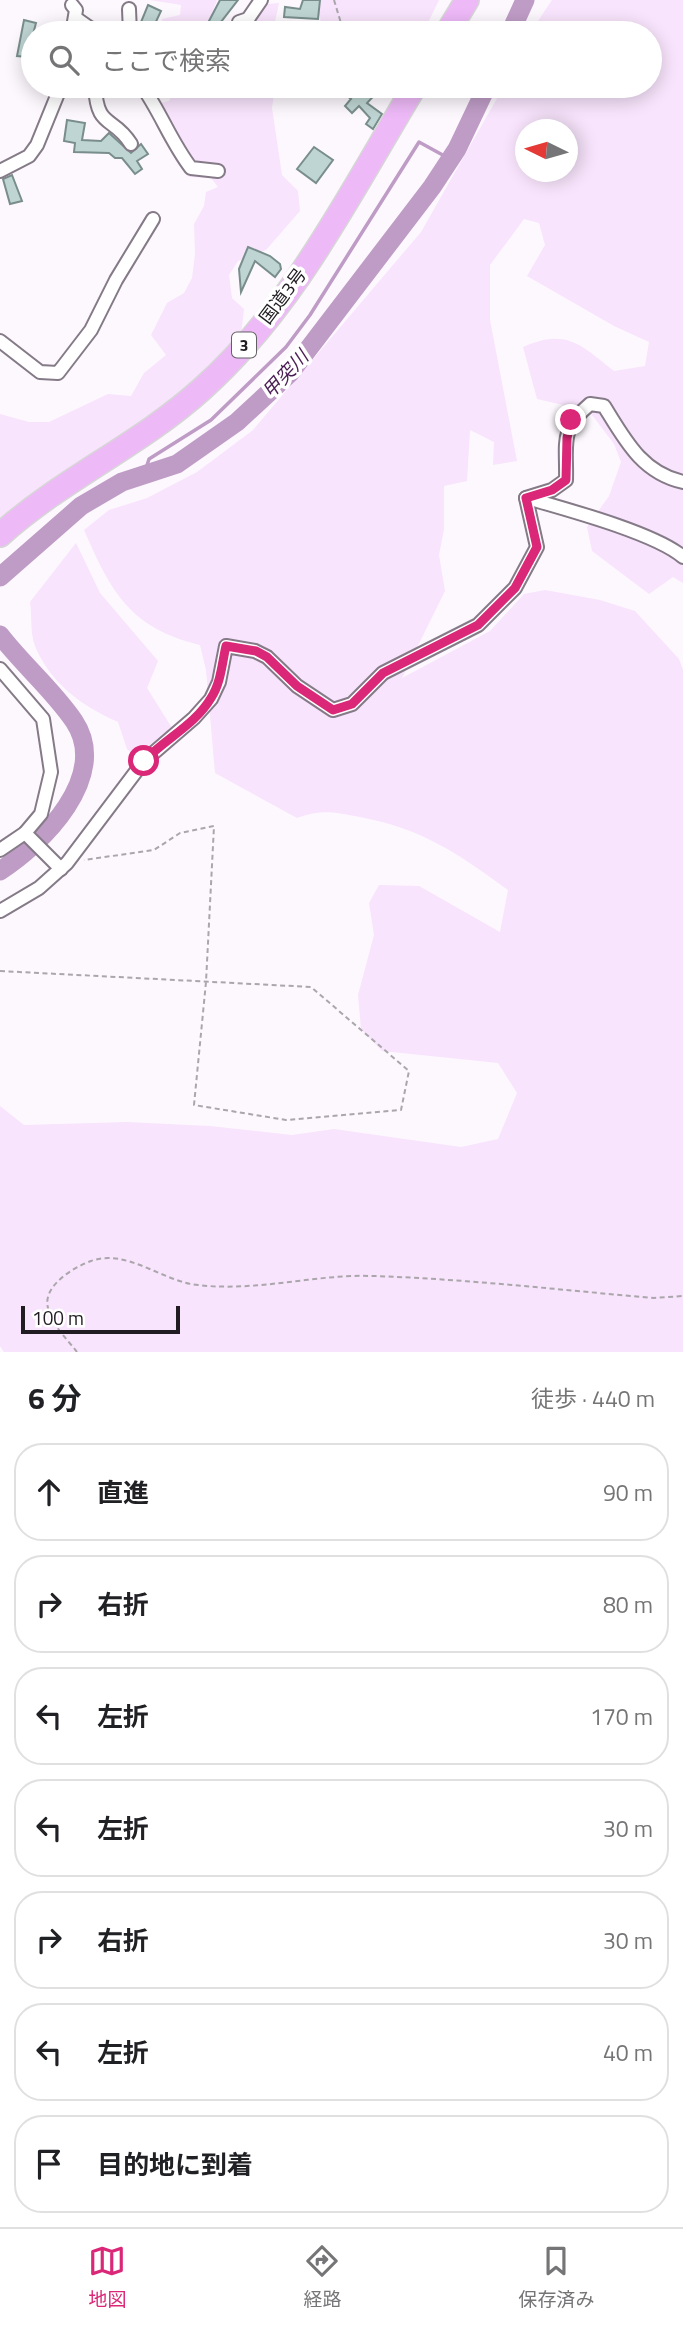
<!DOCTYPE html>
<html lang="ja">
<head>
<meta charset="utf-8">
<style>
  :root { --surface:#fff; --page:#f2f2f2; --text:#202124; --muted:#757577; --line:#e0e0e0; --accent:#db2777 }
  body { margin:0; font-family:"Titillium Web","Noto Sans JP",sans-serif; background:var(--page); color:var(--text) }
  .compass { position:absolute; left:515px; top:119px; width:63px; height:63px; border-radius:50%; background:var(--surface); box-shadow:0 4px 18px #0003; rotate:275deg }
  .scale { position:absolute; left:21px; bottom:18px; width:159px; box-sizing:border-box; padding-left:7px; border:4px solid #201c21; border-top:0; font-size:19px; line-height:24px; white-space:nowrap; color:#201c21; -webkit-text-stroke:5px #fff; paint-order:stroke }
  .stop { position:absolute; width:21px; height:21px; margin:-16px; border:5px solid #db2777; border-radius:50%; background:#fff }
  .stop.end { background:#db2777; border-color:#fff; box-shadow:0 2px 7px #0008 }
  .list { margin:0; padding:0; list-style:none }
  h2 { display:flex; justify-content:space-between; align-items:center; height:91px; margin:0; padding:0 28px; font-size:30px }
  h2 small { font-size:23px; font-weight:400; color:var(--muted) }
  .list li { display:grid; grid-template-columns:46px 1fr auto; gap:21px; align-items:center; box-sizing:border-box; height:98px; margin:0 14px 14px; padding:0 14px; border:2px solid var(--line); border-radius:28px }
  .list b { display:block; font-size:26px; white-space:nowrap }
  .list em { font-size:23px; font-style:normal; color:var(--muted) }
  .icon { flex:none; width:38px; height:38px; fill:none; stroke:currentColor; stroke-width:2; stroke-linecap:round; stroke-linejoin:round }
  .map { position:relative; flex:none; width:683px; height:1352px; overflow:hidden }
  .search { position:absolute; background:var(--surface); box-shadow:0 4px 18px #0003; left:21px; right:21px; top:21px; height:77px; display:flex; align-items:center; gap:18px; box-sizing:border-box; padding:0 24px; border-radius:38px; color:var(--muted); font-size:26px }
  .sheet { height:875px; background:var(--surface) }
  nav { display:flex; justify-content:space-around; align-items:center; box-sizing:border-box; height:98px; border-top:2px solid var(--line); background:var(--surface); font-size:19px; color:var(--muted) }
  nav a { display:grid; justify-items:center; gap:4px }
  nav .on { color:var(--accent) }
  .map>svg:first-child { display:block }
  .green { fill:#f8e4fc; fill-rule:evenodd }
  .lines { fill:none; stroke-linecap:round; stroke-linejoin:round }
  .stream { stroke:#bf9cc6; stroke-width:3.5 }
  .river { stroke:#bf9cc6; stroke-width:19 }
  .building { fill:#bfd5d3; stroke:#798e8c; stroke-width:2 }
  .street-casing { stroke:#857a87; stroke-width:16 }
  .highway-casing { stroke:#d7d6d7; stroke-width:26 }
  .path { stroke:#aaa6ab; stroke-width:2; stroke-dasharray:5 3.5; stroke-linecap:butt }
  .street { stroke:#fff; stroke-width:12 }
  .highway { stroke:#edb9f7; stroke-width:23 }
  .route { stroke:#db2777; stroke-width:9 }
  .labels { text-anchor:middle; stroke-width:7; stroke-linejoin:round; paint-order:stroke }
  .shield { fill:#fff; stroke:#636064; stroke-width:2 }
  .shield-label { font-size:16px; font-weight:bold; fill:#201c21 }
  .street-label { font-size:18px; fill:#201c21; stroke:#fff }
  .water-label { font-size:19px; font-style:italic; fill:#4a1e53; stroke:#fff }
</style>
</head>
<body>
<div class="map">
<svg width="683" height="1352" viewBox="0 0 683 1352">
  <rect width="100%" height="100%" fill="#fdf8fe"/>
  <g class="green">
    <path d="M150 0H217L206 30 255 26 253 11 258 5 279 3 274 27 299 31 162 33V19L180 15 181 5Z"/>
    <path d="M306 0H439L423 33H318C324 18 319 9 306 0Z"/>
    <path d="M552 0H683V583L673 577 649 594 592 551 587 527 609 496 621 462 614 444 589 411 537 399 523 347C566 328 580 344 614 371L645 366 649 342 614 326 527 276 545 245 539 223 524 219 490 265V320L517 461 493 465 494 442 470 430 467 481 444 486V529L439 555 445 591 402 678 490 631 524 594 545 590 600 600 635 611 679 659 683 670V1352H4L0 1346V1106L24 1125 127 1122 210 1126 292 1135 334 1129 461 1147 498 1139 517 1093 498 1063 382 1051 361 1029 358 995 374 935 369 903 379 885 419 886 500 932 508 890C457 853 423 829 360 817 333 812 323 809 297 818L215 773 206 670 200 645C130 628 111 592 84 530L109 510 147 498 197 472 253 430 421 232 504 86H650V33H530ZM526 130H568V172H526Z"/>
    <path d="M176 86H275L272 108 282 175 298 191 300 211 266 250 238 261 229 275 232 298 244 309 241 335 201 378 171 403 70 468 0 519V414L29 422H49L108 394 131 396 144 373 166 355 151 335 167 303 184 293 192 278 195 254 194 224 204 206 206 192 218 187 211 178 189 177 176 161 152 105 169 101Z"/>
    <path d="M76 543 100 593 158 661 147 688 172 728 135 756 127 749 118 722C82 706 51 684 35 646 30 633 32 615 30 602Z"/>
  </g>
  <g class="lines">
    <path class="stream" d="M144 475 149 459 211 420 286 347 310 315 419 142 450 159"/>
    <g class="river">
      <path d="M510 33 525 0"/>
      <path d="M0 577 81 506 122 482 177 464 237 422 290 373 432 187 457 149 487 86"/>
      <path d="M0 635C23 665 53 690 74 721 111 776 42 844 0 871"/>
    </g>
  </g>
  <g class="building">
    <path d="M220 0H238L217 27 209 21Z"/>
    <path d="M303 0H320L318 19 284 17 285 7 300 9Z"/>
    <path d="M148 5 161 11 154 26 150 24 146 33 139 27Z"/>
    <path d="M24 20 36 23 27 57 17 56Z"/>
    <path d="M364 86 368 89 371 86H383L367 103 382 114 373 129 366 124 370 118 359 106 352 113 345 106 351 99 347 96 351 92 355 95Z"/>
    <path d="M67 120 85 123 82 140 101 141 109 133 131 153 141 144 148 154 137 161 142 169 135 174 122 158H115L109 153 74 152 75 143 64 141Z"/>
    <path d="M314 147 333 160 316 183 297 169Z"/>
    <path d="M12 175 22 201 10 204 3 179Z"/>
    <path d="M248 247 270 256 280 264 281 269 275 277 255 261 241 292 239 269Z"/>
  </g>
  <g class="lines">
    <g class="street-casing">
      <g id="street">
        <path d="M72 5 76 10 72 33"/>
        <path d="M129 9 130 33"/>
        <path d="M77 19 97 33"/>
        <path d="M239 22 248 19 261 0"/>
        <path d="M95 86C97 130 113 115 131 144"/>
        <path d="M142 86C161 113 171 142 191 168L218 171"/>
        <path d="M0 171 29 156 37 145 61 86"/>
        <path d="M0 341 40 372 58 373 91 330 116 280 153 219"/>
        <path d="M526 498 552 490 566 480C567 443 559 430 590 404L604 406C625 440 642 473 683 482"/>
        <path d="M527 498C565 509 655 533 683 557"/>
        <path d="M0 669 43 719 51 772 41 814 25 833 0 850"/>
        <path d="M25 833 61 869"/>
        <path d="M0 911 39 888 67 863 144 761 194 718 211 699 219 682 226 646 255 651 267 657 297 686 333 710 352 704 383 673 478 625 515 588 537 547 526 498"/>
      </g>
    </g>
    <g class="highway-casing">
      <g id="highway">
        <path d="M447 33 467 0"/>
        <path d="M0 535C62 479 140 445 202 389 295 306 351 191 415 86"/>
      </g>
    </g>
    <g class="path">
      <path d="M334 0 344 33"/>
      <path d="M379 86 392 95"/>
      <path d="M0 971 311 987 409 1071 401 1110 286 1120 194 1105 206 982 214 826 180 833 154 850 84 860"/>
      <path d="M77 1352C67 1339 52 1325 48 1308 42 1286 74 1267 91 1261 127 1248 163 1282 198 1285 258 1292 314 1274 373 1276 467 1279 560 1290 654 1298L683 1296"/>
    </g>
    <use href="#street" class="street"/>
    <use href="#highway" class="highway"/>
  </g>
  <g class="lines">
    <path class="route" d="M144 761C165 739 195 725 211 698 221 683 222 663 226 646L256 651 267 657 297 686 333 710 352 704 383 673 478 625 515 588 537 547 526 498 552 490 566 480 567 438 571 420"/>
  </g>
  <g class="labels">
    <rect class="shield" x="232" y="332.5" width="24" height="25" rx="5"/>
    <g class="shield-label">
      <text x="244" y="351">3</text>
    </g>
    <g class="street-label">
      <text transform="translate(283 296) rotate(-53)" y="6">国道3号</text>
    </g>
    <g class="water-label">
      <text transform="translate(285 374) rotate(-47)" y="7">甲突川</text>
    </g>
  </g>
</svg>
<svg class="compass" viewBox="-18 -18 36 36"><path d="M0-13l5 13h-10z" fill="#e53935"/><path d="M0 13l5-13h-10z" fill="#757577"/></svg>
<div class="scale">100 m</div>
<div class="stop" style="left:144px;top:761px"></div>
<div class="stop end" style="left:571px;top:420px"></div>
<div class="search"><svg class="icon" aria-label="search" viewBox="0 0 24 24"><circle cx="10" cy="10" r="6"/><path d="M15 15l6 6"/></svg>ここで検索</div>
</div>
<section class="sheet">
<h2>6 分<small>徒歩 · 440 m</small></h2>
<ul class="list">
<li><svg class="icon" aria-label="ahead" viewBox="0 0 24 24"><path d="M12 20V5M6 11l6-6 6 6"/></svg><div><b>直進</b></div><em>90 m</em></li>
<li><svg class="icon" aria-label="right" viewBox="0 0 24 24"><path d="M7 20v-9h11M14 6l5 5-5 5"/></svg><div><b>右折</b></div><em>80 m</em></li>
<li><svg class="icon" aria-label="left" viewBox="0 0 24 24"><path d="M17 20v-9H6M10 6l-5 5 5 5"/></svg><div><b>左折</b></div><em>170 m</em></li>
<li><svg class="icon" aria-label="left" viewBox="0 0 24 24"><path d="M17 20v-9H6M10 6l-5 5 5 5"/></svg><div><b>左折</b></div><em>30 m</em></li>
<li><svg class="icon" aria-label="right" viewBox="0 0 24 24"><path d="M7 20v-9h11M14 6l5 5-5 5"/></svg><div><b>右折</b></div><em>30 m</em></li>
<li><svg class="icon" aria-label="left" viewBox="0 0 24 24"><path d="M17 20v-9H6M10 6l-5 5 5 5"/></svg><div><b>左折</b></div><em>40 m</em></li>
<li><svg class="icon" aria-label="arrive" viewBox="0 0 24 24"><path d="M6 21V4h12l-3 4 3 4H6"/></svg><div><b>目的地に到着</b></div></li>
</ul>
</section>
<nav>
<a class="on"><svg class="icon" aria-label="map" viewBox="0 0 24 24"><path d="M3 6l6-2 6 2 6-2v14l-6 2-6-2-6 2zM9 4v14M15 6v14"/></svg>地図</a>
<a><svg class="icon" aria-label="directions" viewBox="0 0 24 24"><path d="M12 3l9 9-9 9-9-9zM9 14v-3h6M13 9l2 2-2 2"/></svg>経路</a>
<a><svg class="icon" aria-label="saved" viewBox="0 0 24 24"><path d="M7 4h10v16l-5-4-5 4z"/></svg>保存済み</a>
</nav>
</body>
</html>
